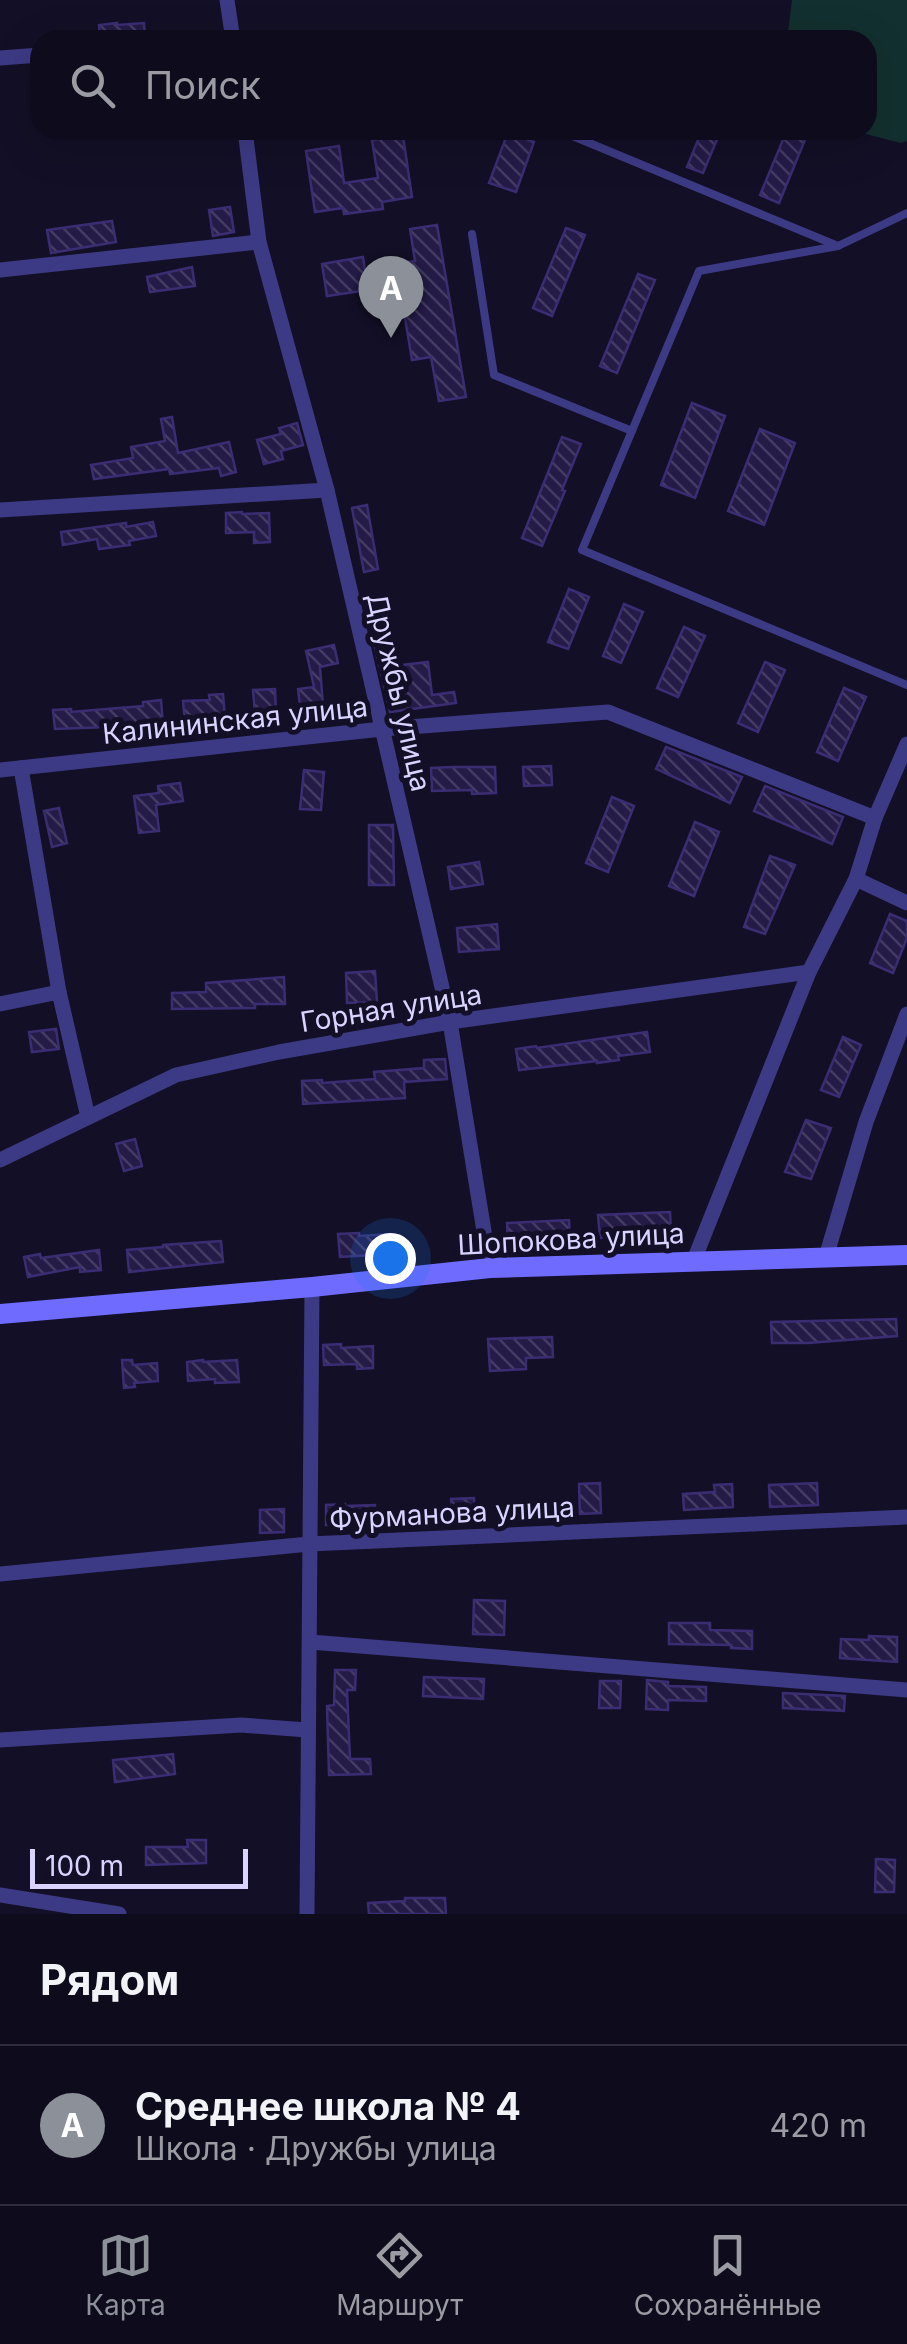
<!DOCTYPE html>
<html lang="ru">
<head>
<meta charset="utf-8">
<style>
  :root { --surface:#0e0b1c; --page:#171425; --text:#f1f3f6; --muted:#9b9ba3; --line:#2e2b3b; --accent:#8c9099 }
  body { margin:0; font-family:Inter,sans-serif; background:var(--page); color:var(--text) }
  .scale { position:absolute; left:30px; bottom:25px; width:218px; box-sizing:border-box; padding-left:10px; border:5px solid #d9d4ff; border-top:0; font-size:28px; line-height:35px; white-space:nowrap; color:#d9d4ff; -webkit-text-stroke:8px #130f26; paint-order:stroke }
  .you { position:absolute; left:390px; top:1258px; width:35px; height:35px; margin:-25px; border:8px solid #fff; border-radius:50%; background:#1a73e8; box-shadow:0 0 0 15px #1a73e833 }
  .badge { display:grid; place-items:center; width:65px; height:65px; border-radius:50%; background:var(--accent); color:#fff; font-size:32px; font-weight:700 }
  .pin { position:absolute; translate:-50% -82px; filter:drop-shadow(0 2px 5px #0008) }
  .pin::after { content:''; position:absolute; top:52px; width:35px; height:30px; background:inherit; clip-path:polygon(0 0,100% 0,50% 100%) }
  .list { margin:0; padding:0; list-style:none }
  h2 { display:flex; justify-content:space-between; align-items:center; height:130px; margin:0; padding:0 40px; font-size:42px }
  h2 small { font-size:32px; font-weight:400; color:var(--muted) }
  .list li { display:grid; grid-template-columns:65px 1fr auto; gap:30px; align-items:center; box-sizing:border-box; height:160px; padding:0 40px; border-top:2px solid var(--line) }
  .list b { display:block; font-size:38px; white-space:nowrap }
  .list p { margin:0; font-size:32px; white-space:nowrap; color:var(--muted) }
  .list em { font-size:32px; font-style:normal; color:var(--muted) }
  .icon { flex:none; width:55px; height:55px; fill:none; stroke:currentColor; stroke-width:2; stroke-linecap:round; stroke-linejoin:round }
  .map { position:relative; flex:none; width:907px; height:1914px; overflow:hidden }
  .search { position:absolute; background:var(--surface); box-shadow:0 10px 40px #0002; left:30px; right:30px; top:30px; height:110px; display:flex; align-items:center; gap:25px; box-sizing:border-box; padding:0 35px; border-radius:30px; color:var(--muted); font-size:38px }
  .sheet { height:290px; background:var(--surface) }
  nav { display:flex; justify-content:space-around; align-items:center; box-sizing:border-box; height:140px; border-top:2px solid var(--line); background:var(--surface); font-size:28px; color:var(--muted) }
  nav a { display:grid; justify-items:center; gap:5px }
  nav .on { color:var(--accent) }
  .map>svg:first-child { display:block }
  .pitch { fill:#12302f }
  .building { fill:url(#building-back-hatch); stroke:#3b2d73; stroke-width:2.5 }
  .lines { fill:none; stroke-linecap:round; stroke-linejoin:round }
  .lane { stroke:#3d3a85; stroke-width:8 }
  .street { stroke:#3d3a85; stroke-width:15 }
  .secondary { stroke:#6f6bff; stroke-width:20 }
  .labels { text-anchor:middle; stroke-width:10; stroke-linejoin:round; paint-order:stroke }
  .street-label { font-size:28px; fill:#d9d4ff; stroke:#130f26 }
</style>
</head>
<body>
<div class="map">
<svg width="907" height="1914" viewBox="0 0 907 1914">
  <defs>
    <pattern id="building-back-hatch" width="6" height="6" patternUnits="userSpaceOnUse" patternTransform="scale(2.5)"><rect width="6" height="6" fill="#241b47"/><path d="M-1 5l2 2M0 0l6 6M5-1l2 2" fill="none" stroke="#433b63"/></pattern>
  </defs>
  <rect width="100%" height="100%" fill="#130f26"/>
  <path class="pitch" d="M792 0H907V141L901 143 850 130H867V40H787Z"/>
  <g class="building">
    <path d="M117 23V25L144 23 145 40H100L99 25Z"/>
    <path d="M702 130H721L703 173 687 167Z"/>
    <path d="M787 130H809L779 203 760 195Z"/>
    <path d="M508 132 534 142 516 192 489 183Z"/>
    <path d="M403 136 412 197 382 202 383 209 344 214 343 208 315 212 306 151 339 146 344 183 378 178 372 140Z"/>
    <path d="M230 207 234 232 213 236 209 210Z"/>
    <path d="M112 221 116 242 51 253 47 230Z"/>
    <path d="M437 225 466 397 439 401 431 357 412 360 396 264 415 261 410 229Z"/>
    <path d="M566 228 585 235 552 316 533 308Z"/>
    <path d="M363 257 368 290 327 296 322 264Z"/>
    <path d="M192 267 195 286 150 292 147 277Z"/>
    <path d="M638 274 655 280 617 373 600 366Z"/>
    <path d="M692 403 725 416 695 498 661 485Z"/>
    <path d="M172 417 178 453 229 442 236 472 221 476 219 468 170 474 169 469 94 479 91 465 133 458 131 447 165 441 161 419Z"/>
    <path d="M297 423 303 445 281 451 283 459 264 464 257 440 281 434 279 428Z"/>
    <path d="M760 429 795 443 764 525 728 511Z"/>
    <path d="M562 437 581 444 562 490 565 491 542 546 522 538Z"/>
    <path d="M367 505 378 569 364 572 352 508Z"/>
    <path d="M242 512V514L269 513 270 542 254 543V532L226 533V513Z"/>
    <path d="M153 522 156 536 129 541 130 545 99 549 97 539 63 545 61 532 126 523V527Z"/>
    <path d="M569 589 589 597 568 649 548 642Z"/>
    <path d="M624 604 643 612 621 663 603 656Z"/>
    <path d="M386 620 393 666 428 662 432 695 454 692 456 703 390 712 369 622Z"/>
    <path d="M684 627 705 636 678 697 657 688Z"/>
    <path d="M334 645 338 663 320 667 323 705 300 707 298 689 314 687 306 651Z"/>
    <path d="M765 662 785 670 758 732 738 723Z"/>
    <path d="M844 688 866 697 838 761 817 752Z"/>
    <path d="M275 689 276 713 255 714 253 690Z"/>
    <path d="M223 694 225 718 201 719V722L185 723 183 701 210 700 209 695Z"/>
    <path d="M161 700 163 724 125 726V730L110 731 109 727 55 729 53 710 71 709V712L143 706V702Z"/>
    <path d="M666 747 742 777 730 803 656 769Z"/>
    <path d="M551 766 552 785 524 786 523 767Z"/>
    <path d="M453 767H495L496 793 472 794V790L432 791 431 768Z"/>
    <path d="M304 770 324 772 321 810 300 809Z"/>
    <path d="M180 783 183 801 156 805 159 831 139 833 134 796 159 793 158 786Z"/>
    <path d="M765 786 843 817 832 844 754 811Z"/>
    <path d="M612 797 634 806 608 872 586 863Z"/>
    <path d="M59 808 67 843 52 847 44 811Z"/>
    <path d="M695 822 719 832 694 896 669 886Z"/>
    <path d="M369 825H393L394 885H369Z"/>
    <path d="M770 856 795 865 765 934 744 927Z"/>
    <path d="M479 862 483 884 451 889 448 867Z"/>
    <path d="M890 914 907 921V938L893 973 870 963Z"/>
    <path d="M497 924 499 949 459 952 457 928Z"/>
    <path d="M375 971 377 1002 347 1003 346 973Z"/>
    <path d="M284 977 285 1004H255V1008L172 1009V993L206 992V983Z"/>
    <path d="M56 1029 59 1049 32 1052 29 1032Z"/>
    <path d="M647 1032 650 1052 618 1056 619 1060 597 1063V1061L519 1070 516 1049 536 1046 537 1048Z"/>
    <path d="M843 1037 861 1045 839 1097 821 1090Z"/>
    <path d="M445 1059 447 1079 404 1082 405 1098 303 1104 302 1081 322 1080V1083L375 1079 374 1072 424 1068V1060Z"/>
    <path d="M806 1120 831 1128 811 1179 785 1172Z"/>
    <path d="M135 1139 142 1166 124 1171 116 1144Z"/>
    <path d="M670 1212 671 1233 600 1238 598 1215Z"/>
    <path d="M569 1220 570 1240 527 1242V1245L508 1246 507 1223Z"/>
    <path d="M359 1233V1236L390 1234 392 1254 340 1257 338 1234Z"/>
    <path d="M221 1241 223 1262 129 1272 127 1250 163 1247V1245Z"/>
    <path d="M99 1250 101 1270 80 1272V1267L28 1277 24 1257 40 1254 41 1258Z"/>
    <path d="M896 1319 897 1336 808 1343H772L771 1322Z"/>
    <path d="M552 1337 553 1357 526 1358V1369L490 1371 488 1339Z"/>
    <path d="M341 1344V1348L373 1346V1368L357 1369V1364L324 1365 323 1345Z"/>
    <path d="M122 1360H132L133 1365 157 1363 158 1381 134 1383 135 1387 124 1388Z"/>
    <path d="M203 1360V1362L237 1360 239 1382 215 1383V1379L188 1381 187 1362Z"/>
    <path d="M600 1483 601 1513 580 1514 579 1484Z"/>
    <path d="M817 1483 818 1505 770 1507 769 1485Z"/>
    <path d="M732 1484 733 1507 684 1510 683 1494 715 1492 714 1485Z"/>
    <path d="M474 1498 475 1520 452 1521 451 1499Z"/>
    <path d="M345 1504V1506L375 1505V1524L326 1525V1505Z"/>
    <path d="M284 1509V1532L260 1533V1510Z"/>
    <path d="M474 1600 505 1601 504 1635 473 1634Z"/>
    <path d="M669 1623H710V1630L752 1631V1649L731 1648V1645L669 1644Z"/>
    <path d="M869 1636 897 1637V1662L840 1658 841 1639 869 1640Z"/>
    <path d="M335 1670H356L355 1690H347L350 1759H370L371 1774 329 1775 327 1706 334 1705Z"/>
    <path d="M424 1677 484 1679 483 1699 423 1696Z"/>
    <path d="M647 1680 668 1682V1686L706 1687V1701L668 1700V1710L646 1709Z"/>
    <path d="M600 1681H621L620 1708H599Z"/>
    <path d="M783 1693 845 1696 844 1711 783 1708Z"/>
    <path d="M173 1754 175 1774 115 1782 113 1760Z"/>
    <path d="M187 1840H206V1863L146 1865V1847H188Z"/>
    <path d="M876 1859 895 1860 894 1892H875Z"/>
    <path d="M405 1898H445L446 1914H369L368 1903 405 1901Z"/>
  </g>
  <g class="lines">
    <g class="lane">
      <path d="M558 130 838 246 907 213"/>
      <path d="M472 234 494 375 632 431"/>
      <path d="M838 246 699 271 582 550 907 685"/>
    </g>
    <g class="street">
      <path d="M227 0 233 40"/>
      <path d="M0 58 40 55"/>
      <path d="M245 130 259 242 327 490 450 1022 490 1268"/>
      <path d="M0 270 259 242"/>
      <path d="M0 510 327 490"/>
      <path d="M21 768 59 992 88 1117"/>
      <path d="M0 770 382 729 608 712 875 818"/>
      <path d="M856 879 907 903"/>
      <path d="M0 1004 59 992"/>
      <path d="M0 1160 176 1075 279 1052 450 1022 809 972"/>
      <path d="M826 1257 866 1122 907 1014"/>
      <path d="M694 1260 809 972 856 879 875 818 907 744"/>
      <path d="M0 1574 309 1544 907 1517"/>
      <path d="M310 1642 907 1690"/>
      <path d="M0 1740 241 1725 307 1730"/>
      <path d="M0 1895 119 1914"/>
      <path d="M307 1914 312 1287"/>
    </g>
    <path class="secondary" d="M0 1314 312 1287 490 1268 907 1255"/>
  </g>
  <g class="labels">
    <g class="street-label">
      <text transform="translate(399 692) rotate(77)" y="10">Дружбы улица</text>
      <text transform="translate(235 720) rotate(-6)" y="10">Калининская улица</text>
      <text transform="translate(391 1008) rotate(-9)" y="10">Горная улица</text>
      <text transform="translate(571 1239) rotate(-3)" y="10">Шопокова улица</text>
      <text transform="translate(452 1513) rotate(-3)" y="10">Фурманова улица</text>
    </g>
  </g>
</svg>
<div class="scale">100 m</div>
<div class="you"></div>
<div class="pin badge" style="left:391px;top:338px">A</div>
<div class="search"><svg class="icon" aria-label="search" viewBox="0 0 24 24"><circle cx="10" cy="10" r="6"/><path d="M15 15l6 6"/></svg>Поиск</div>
</div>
<section class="sheet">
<h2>Рядом<small></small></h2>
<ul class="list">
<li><span class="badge">A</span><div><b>Среднее школа № 4</b><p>Школа · Дружбы улица</p></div><em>420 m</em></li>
</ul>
</section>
<nav>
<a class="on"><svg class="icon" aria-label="map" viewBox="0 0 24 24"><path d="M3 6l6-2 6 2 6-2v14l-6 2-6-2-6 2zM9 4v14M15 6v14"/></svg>Карта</a>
<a><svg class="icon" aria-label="directions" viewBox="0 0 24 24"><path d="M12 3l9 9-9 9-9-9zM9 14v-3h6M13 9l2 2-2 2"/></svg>Маршрут</a>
<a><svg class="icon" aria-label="saved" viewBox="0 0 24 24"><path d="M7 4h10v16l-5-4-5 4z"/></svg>Сохранённые</a>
</nav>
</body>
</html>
